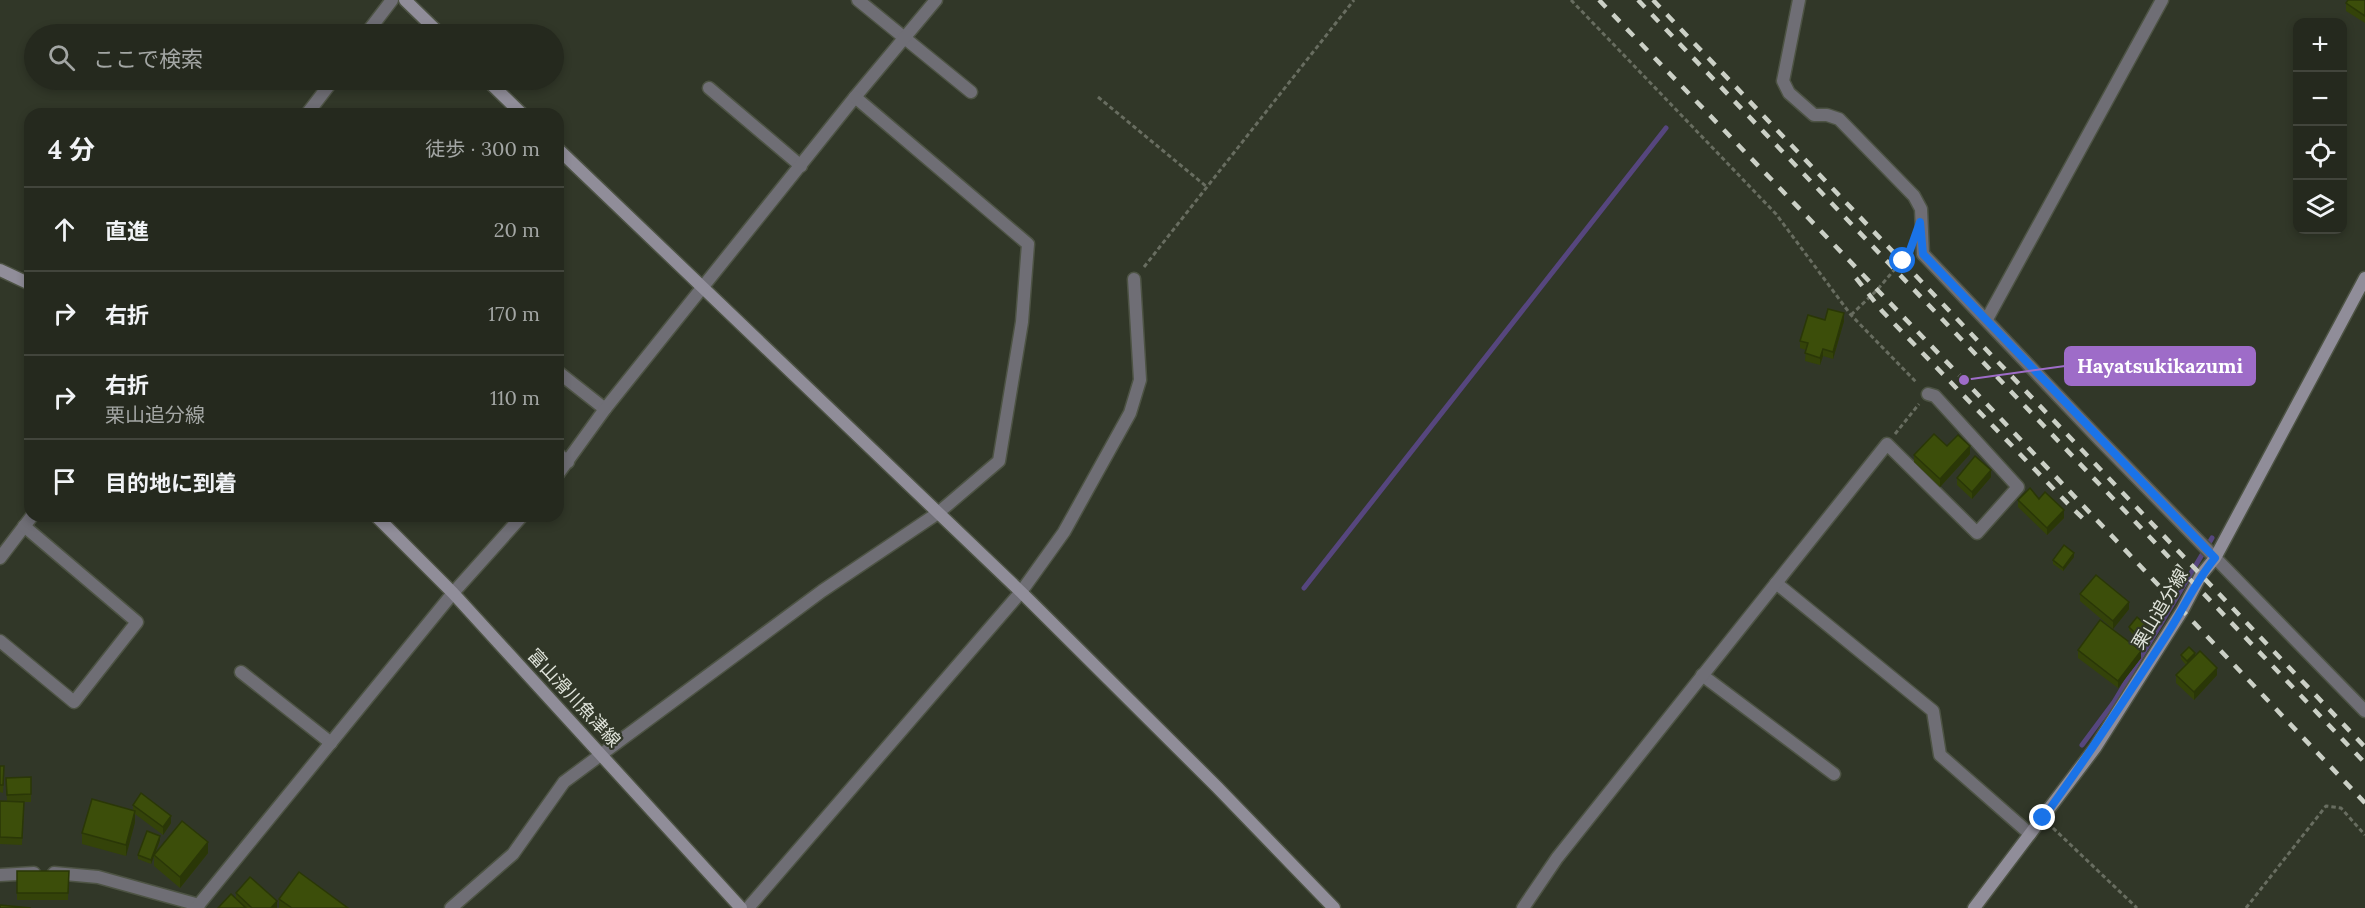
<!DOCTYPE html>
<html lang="ja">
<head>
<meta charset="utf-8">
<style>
  :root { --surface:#25291e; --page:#2d3127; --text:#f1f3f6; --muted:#a3a6a4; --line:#42453c }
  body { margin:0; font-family:Lora,"Noto Sans JP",serif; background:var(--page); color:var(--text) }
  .controls { position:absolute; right:18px; top:18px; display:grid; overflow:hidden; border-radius:12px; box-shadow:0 3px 9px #0003 }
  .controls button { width:54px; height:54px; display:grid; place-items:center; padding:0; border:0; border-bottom:2px solid var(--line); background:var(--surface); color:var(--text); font:30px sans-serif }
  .stop { position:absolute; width:18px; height:18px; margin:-14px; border:4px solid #1a73e8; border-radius:50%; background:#fff }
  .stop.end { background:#1a73e8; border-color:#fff; box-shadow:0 2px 6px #0008 }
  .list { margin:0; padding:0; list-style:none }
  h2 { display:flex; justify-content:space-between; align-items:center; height:78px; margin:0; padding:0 24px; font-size:26px }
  h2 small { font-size:20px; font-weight:400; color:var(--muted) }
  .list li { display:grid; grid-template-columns:39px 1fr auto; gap:18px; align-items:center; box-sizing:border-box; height:84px; padding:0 24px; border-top:2px solid var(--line) }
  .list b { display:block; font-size:22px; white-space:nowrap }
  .list p { margin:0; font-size:20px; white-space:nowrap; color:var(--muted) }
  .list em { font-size:20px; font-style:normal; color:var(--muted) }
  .icon { flex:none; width:33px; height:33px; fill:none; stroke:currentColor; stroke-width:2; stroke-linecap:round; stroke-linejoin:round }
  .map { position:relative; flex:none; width:2365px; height:908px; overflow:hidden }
  .search { position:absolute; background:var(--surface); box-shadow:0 3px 9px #0003; left:24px; top:24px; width:540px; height:66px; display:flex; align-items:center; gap:15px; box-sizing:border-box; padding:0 21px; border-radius:33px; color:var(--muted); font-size:22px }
  .panel { position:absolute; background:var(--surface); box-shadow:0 3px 9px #0003; left:24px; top:108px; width:540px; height:414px; border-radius:18px }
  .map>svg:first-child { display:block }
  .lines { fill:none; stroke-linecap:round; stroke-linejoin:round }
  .stream { stroke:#56467e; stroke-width:5 }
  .street-casing { stroke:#4d5344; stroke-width:15 }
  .secondary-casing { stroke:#4d5344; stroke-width:15 }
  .path { stroke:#686d60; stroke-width:3; stroke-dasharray:4.5 3; stroke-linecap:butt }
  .street { stroke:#6f6e75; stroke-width:12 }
  .secondary { stroke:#908d99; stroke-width:12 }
  .rail { stroke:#cbd0c6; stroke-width:4.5; stroke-dasharray:10 10; stroke-linecap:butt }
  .wall { fill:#344309 }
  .shaded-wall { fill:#2a3707 }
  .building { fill:#3c4e0a; stroke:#2a3707; stroke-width:1.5 }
  .route { stroke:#1a73e8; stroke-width:8 }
  .labels { text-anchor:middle; stroke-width:4.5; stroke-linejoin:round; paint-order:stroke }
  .street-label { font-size:18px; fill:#dfe3da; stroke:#313728 }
  .leader { fill:none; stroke:#9e6cc8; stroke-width:2 }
  .callout-dot { fill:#9e6cc8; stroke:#313728; stroke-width:2 }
  .callout { fill:#9e6cc8; stroke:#9e6cc8; stroke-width:2 }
  .callout-label { font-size:20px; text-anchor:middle; font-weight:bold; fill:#fff }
</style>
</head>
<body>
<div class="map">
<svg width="2365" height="908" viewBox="0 0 2365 908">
  <rect width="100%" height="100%" fill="#313728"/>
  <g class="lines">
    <g class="stream">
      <path d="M1304 588 1666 128"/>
      <path d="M2082 745 2114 702 2212 538"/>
    </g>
    <g class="street-casing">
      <g id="street">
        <path d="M858 0 971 92"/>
        <path d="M1799 0 1783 81 1789 93 1814 115H1827L1839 119 1914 196 1921 209 1923 254 2100 440 2365 711"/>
        <path d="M366 34 392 0"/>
        <path d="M709 88 801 166"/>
        <path d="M307 114 333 80"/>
        <path d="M1987 319 2162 0"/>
        <path d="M558 372 605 409"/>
        <path d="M558 454 568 462"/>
        <path d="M558 474 605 409 855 97 936 0"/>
        <path d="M0 558 32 516"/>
        <path d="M1776 583 1933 711 1940 755 2030 834"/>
        <path d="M0 641 74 702 137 622 24 526"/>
        <path d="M241 672 331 743"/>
        <path d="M1702 675 1834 774"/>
        <path d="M54 873 98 877 199 905"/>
        <path d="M0 875 34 873"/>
        <path d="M196 908 453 593 522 516"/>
        <path d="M451 908 513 854 564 782 822 591 938 513 999 461 1022 322 1028 244 855 97"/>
        <path d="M748 908 1021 592 1064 532 1130 413 1140 380 1134 279"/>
        <path d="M1523 908 1557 858 1887 444 1977 533 2018 487 1935 396 1928 394"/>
      </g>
    </g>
    <g class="secondary-casing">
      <g id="secondary">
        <path d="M405 0 440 34"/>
        <path d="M487 80 522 114"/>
        <path d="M558 149 1021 592 1217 787 1334 908"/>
        <path d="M0 270 30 284"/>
        <path d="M376 516 453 593 741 908"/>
        <path d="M1974 908 2095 748 2182 611 2201 575 2215 558 2365 278"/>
      </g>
    </g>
    <g class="path">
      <path d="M1571 0 1776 214 1851 315 1917 383"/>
      <path d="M1098 97 1207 187"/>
      <path d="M1144 267 1354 0"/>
      <path d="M1851 315 1877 290 1908 254"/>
      <path d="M1895 434 1919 404"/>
      <path d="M2053 828 2137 908"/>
      <path d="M2246 908 2326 806 2341 808 2365 835"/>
    </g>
    <use href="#street" class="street"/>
    <use href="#secondary" class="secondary"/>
    <g class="rail">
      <path d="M1599 0 1964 380 2365 803"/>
      <path d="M1638 0 2365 763"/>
      <path d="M1653 0 2365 747"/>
      <path d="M1856 278 1882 311 2072 508 2089 524"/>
    </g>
  </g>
  <g class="wall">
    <path d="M2365 0V23L2346 11V3Z"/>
    <path d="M1825 320 1844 321 1833 359 1823 356 1820 365 1805 361 1806 350 1800 348V341Z"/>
    <path d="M1970 454 1940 487 1914 462V455Z"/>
    <path d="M1991 477 1972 499 1957 485V478Z"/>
    <path d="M2039 499 2064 518 2047 535 2018 507V500Z"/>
    <path d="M2074 557 2063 571 2053 564V560Z"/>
    <path d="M2080 594 2129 609 2113 629 2080 601Z"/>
    <path d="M2129 627 2146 629 2137 639 2129 630Z"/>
    <path d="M2078 650 2141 658 2118 688 2078 658Z"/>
    <path d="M2181 655 2195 656 2217 675 2194 700 2176 683V675L2186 665 2181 659Z"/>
    <path d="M0 766 4 774 3 793 0 792Z"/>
    <path d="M31 777V802H24L22 845 0 844V801H7L6 778Z"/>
    <path d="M133 805 171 823 163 835 135 814V822L126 856 82 844V833L133 811Z"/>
    <path d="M160 840 155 854 208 853 180 888 154 866V856L151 864 138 859V855Z"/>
    <path d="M17 871H69L68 900H17Z"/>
    <path d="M236 893 277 908H218L236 898Z"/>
    <path d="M279 899 348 908H279Z"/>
  </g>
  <g class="shaded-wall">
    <path d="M1844 313V321L1833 359V352Z"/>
    <path d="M1823 349V356L1820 365V358Z"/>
    <path d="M1970 446V454L1940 487V479Z"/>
    <path d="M1991 470V477L1972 499V492Z"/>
    <path d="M2064 510V518L2047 535V528Z"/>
    <path d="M2074 553V557L2063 571V568Z"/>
    <path d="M2129 602V609L2113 629V621Z"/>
    <path d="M2146 625V629L2137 639V635Z"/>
    <path d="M2141 651V658L2118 688V681Z"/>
    <path d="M2195 653V657L2187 665V661Z"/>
    <path d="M2217 668V675L2194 700V692Z"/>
    <path d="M135 811V822L126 856V845Z"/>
    <path d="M171 816V823L163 835V827Z"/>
    <path d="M160 836V840L151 864V860Z"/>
    <path d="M208 842V853L180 888V877Z"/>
    <path d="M277 901V908H271Z"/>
  </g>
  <g class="building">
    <path d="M2348 0H2365V16L2346 3Z"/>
    <path d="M1828 309 1844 313 1833 352 1823 349 1820 358 1805 353 1808 343 1800 341 1808 315 1825 320Z"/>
    <path d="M1934 434 1947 446 1958 435 1970 446 1940 479 1914 455Z"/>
    <path d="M1975 456 1991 470 1972 492 1957 478Z"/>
    <path d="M2030 488 2039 499 2045 492 2064 510 2047 528 2018 500Z"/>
    <path d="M2064 545 2074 553 2063 568 2053 560Z"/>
    <path d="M2096 575 2129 602 2113 621 2080 594Z"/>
    <path d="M2137 617 2146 625 2137 635 2129 627Z"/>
    <path d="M2100 620 2141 651 2118 681 2078 650Z"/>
    <path d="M2189 647 2195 653 2187 661 2181 655Z"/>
    <path d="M2200 651 2217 668 2194 692 2176 675Z"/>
    <path d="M0 766H4L3 785H0Z"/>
    <path d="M31 777V794L7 795 6 778Z"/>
    <path d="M141 793 171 816 163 827 133 805Z"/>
    <path d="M92 799 135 811 126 845 82 833Z"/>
    <path d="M0 801 24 802 22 838 0 837Z"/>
    <path d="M182 821 208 842 180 877 154 855Z"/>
    <path d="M147 831 160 836 151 860 138 855Z"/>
    <path d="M17 871H69L68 893H17Z"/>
    <path d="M299 872 348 908H292L279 899Z"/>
    <path d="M250 877 277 901 271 908H252L236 893Z"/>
    <path d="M231 894 246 908H218Z"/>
    <path d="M0 905 31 908H0Z"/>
  </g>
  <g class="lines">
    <path class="route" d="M1903 261 1909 253 1920 222 1923 254 2215 558C2195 582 2183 610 2166 636 2126 698 2087 758 2043 818"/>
  </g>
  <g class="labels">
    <g class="street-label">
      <text transform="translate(2160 609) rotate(-59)" y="6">栗山追分線</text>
      <text transform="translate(574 698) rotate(47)" y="6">富山滑川魚津線</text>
    </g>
  </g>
  <path class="leader" d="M1964 380L2065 366"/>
  <circle class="callout-dot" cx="1964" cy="380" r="6"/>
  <rect class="callout" x="2065" y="347" width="190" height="38" rx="6"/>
  <g class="callout-label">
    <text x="2160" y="373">Hayatsukikazumi</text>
  </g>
</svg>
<div class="controls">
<button>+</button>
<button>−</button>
<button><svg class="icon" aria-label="locate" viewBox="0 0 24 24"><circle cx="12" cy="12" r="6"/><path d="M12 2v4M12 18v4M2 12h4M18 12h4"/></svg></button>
<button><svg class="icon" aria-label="layers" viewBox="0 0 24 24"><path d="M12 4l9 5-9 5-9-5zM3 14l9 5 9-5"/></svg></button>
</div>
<div class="stop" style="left:1903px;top:261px"></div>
<div class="stop end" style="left:2043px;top:818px"></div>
<div class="search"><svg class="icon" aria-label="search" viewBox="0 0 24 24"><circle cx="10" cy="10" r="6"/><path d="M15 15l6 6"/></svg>ここで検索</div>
<section class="panel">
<h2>4 分<small>徒歩 · 300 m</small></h2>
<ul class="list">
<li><svg class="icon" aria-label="ahead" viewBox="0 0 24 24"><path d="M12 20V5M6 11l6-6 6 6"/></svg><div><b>直進</b></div><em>20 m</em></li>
<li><svg class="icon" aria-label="right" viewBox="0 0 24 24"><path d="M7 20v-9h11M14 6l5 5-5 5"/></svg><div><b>右折</b></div><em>170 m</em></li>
<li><svg class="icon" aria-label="right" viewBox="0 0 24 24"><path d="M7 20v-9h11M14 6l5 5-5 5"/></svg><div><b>右折</b><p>栗山追分線</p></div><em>110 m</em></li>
<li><svg class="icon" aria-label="arrive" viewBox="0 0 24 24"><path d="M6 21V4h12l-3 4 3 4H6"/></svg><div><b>目的地に到着</b></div></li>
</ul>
</section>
</div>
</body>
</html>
